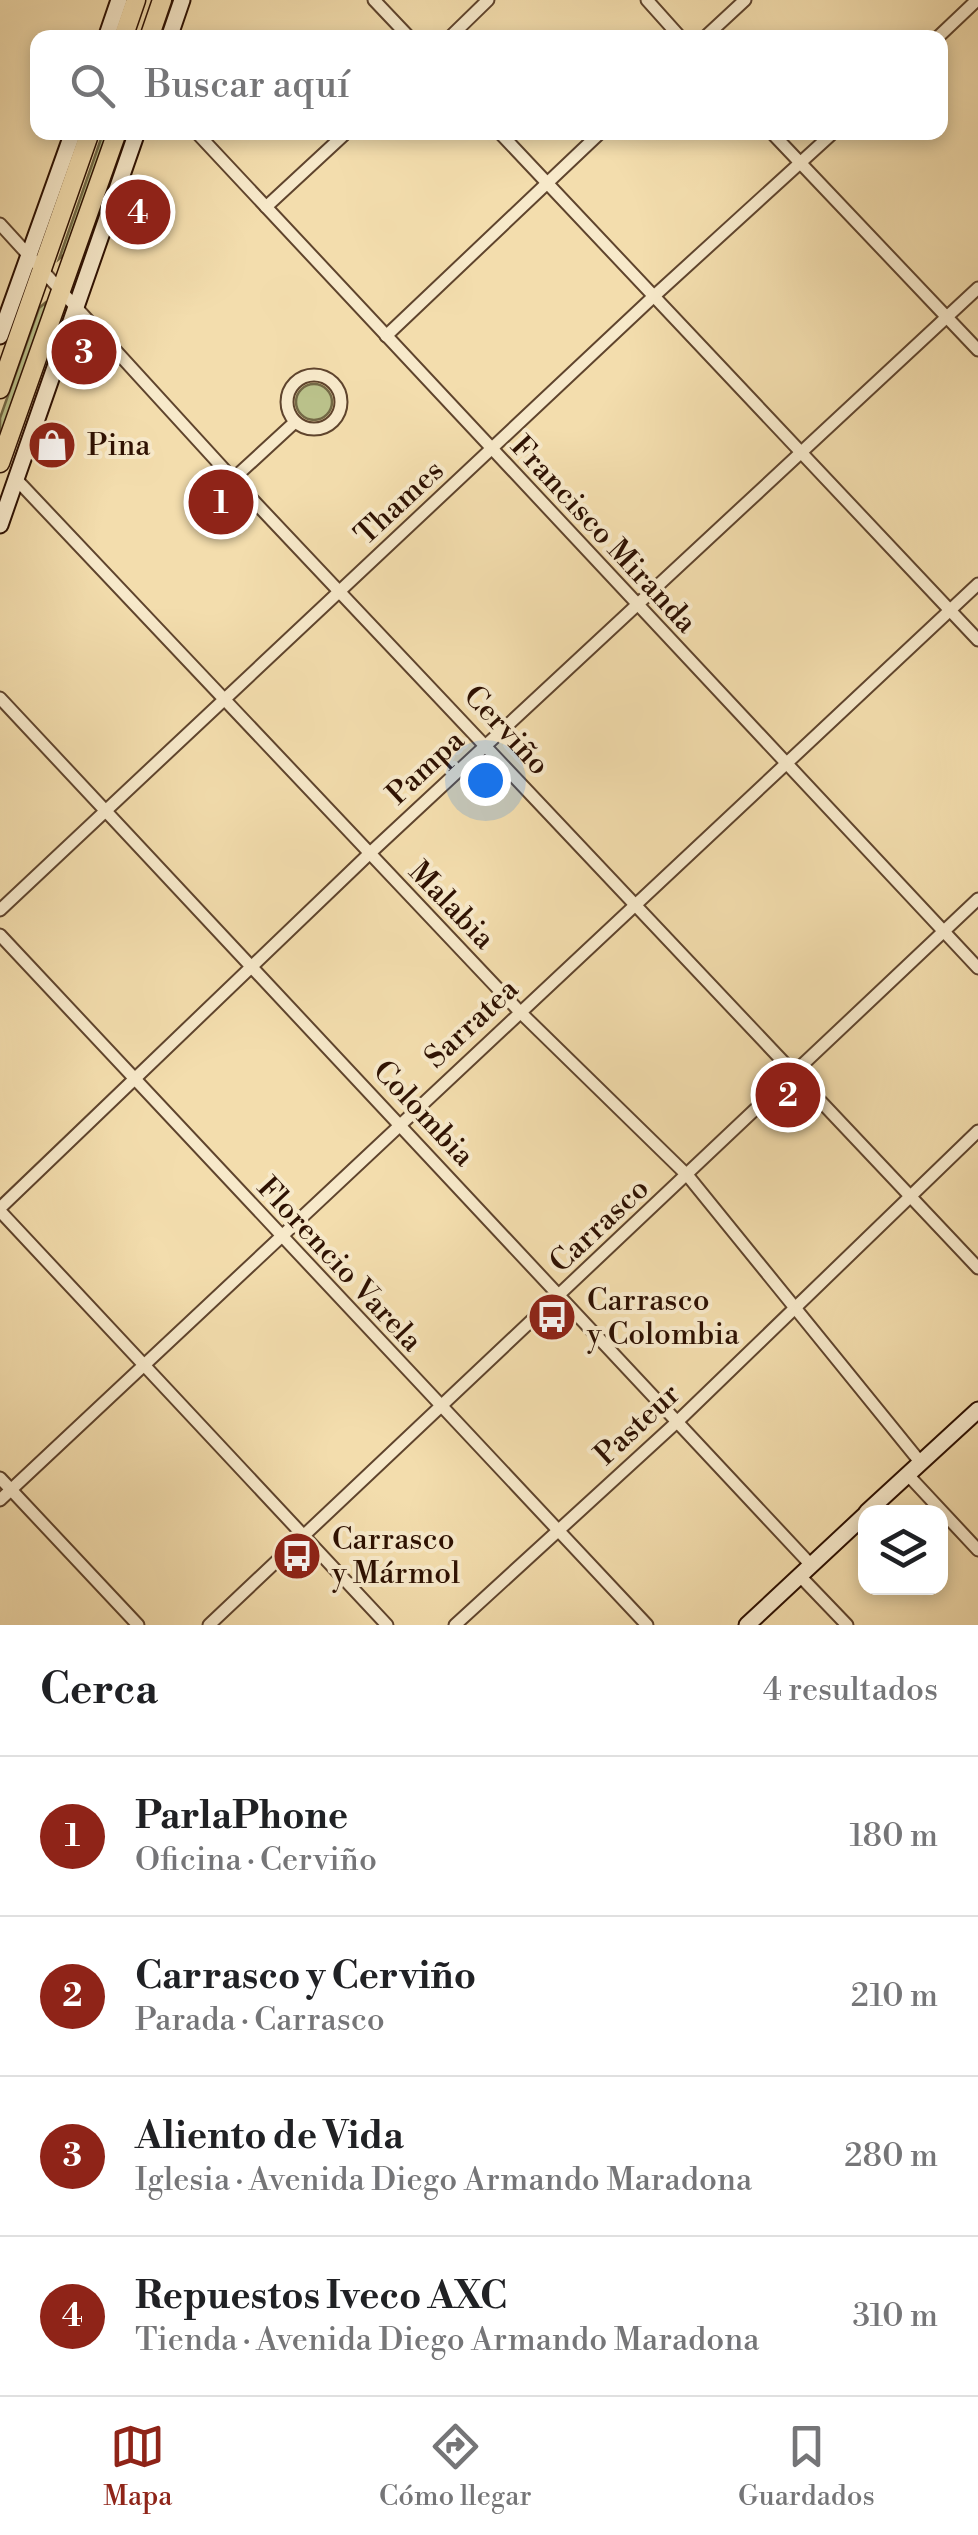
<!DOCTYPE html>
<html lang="es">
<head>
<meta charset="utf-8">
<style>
  :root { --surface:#fff; --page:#f6f6f6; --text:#202124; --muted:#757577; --line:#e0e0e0; --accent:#8f2418 }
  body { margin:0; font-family:"Libre Bodoni",serif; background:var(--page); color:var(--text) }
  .controls { position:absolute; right:30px; bottom:30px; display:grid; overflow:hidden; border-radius:20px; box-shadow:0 5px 15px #0003 }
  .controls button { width:90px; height:90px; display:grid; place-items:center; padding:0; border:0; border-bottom:2px solid var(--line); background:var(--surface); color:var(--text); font:50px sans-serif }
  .you { position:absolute; left:485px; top:780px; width:35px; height:35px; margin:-25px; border:8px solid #fff; border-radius:50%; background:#1a73e8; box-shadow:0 0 0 15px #1a73e833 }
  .badge { display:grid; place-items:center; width:65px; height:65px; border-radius:50%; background:var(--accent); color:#fff; font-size:32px; font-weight:700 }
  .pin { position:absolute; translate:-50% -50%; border:5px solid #fff; box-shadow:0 2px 10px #0006 }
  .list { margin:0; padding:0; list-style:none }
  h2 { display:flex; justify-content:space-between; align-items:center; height:130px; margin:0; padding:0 40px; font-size:42px }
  h2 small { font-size:32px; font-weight:400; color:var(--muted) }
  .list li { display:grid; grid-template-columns:65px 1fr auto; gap:30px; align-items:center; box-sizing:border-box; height:160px; padding:0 40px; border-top:2px solid var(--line) }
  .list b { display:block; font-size:38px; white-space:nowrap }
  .list p { margin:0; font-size:32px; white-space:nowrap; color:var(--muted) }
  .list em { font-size:32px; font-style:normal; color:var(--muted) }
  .icon { flex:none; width:55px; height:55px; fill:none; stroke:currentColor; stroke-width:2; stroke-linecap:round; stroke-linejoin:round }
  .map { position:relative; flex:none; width:978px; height:1625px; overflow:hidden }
  .search { position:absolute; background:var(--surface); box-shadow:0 5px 15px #0003; left:30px; right:30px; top:30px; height:110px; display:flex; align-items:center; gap:25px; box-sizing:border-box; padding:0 35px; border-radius:20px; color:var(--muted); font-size:38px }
  .sheet { height:770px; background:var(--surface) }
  nav { display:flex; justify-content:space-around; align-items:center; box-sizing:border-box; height:140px; border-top:2px solid var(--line); background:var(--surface); font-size:28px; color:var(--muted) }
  nav a { display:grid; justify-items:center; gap:5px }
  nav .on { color:var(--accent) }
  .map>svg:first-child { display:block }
  .green { fill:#bac18a; stroke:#746946; stroke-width:2.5 }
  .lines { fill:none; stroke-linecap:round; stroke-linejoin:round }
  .street-casing { stroke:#5f442d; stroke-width:15 }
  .secondary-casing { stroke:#2e1102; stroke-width:19 }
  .primary-casing { stroke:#2e1102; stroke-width:21 }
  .street { stroke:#f7e9ca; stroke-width:11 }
  .secondary { stroke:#f7e9ca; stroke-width:15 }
  .primary { stroke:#f3ddad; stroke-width:18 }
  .labels { text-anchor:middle; stroke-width:8; stroke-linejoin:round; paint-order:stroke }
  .poi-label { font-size:30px; fill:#2e1102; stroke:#f7e9ca; text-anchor:start }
  .street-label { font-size:30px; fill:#2e1102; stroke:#f7e9ca }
</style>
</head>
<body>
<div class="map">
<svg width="978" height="1625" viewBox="0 0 978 1625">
  <rect width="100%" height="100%" fill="#f3ddad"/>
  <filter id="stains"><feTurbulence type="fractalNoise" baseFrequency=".002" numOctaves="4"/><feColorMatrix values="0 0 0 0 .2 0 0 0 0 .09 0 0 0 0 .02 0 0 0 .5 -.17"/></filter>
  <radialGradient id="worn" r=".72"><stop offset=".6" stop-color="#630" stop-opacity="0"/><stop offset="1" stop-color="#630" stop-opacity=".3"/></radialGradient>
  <g class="green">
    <path d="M103 133H108L65 254 59 259Z"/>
    <path d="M45 303 46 310 0 441V418L39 308Z"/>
    <circle cx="314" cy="402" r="18"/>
  </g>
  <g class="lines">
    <g class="street-casing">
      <g id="street">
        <path d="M374 0 410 38"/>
        <path d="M647 0 681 38"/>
        <path d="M449 38 488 0"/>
        <path d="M704 38 745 0"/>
        <path d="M937 38 977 0"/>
        <path d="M196 132 978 968"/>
        <path d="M499 132 978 640"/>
        <path d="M771 132 978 350"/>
        <path d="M266 207 347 132"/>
        <path d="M0 224 233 479 978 1268"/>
        <path d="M386 336 601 132"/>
        <circle cx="314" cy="402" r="27"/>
        <path d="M16 479 520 1012 688 1176 921 1463"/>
        <path d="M233 479 295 422"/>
        <path d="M0 698 811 1565"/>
        <path d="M0 910 653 297 834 132"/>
        <path d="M0 935 647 1625"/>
        <path d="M0 1208 369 854 978 288"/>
        <path d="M0 1211 387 1625"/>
        <path d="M908 1475 978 1550"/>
        <path d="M0 1478 138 1625"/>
        <path d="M0 1500 978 584"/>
        <path d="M799 1575 847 1625"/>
        <path d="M209 1625 978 899"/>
        <path d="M455 1625 678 1421 978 1131"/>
      </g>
    </g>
    <g class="secondary-casing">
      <g id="secondary">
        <path d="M106 38 119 0"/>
        <path d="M169 38 182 0"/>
        <path d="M0 336 73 132"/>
        <path d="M0 525 137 132"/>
        <path d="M867 1512 978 1410"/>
        <path d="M747 1625 866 1514"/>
      </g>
    </g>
    <g class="primary-casing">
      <g id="primary">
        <path d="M123 38 136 0"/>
        <path d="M149 38 162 0"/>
        <path d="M0 389 90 132"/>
        <path d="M0 463 117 132"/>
      </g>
    </g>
    <use href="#street" class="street"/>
    <use href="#secondary" class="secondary"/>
    <use href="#primary" class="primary"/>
  </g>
  <defs>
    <g id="shop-disc" transform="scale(2.5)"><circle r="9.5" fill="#8f2418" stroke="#f7e9ca"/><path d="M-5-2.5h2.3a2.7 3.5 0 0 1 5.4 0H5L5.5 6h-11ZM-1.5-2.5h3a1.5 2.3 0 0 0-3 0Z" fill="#fff"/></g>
    <g id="bus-disc" transform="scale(2.5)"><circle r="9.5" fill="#8f2418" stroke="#f7e9ca"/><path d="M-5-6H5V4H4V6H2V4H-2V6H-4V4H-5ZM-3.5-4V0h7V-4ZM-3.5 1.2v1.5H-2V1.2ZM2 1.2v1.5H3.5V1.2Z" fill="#fff"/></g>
  </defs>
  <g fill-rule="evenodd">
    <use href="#shop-disc" x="52" y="445"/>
    <use href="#bus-disc" x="552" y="1317"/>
    <use href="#bus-disc" x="297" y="1556"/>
  </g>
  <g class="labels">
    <g class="poi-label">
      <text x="87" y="455">Pina</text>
      <text x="587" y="1310">Carrasco<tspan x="587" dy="34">y Colombia</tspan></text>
      <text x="332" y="1549">Carrasco<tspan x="332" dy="34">y Mármol</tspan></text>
    </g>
    <g class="street-label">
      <text transform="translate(399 502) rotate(-43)" y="10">Thames</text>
      <text transform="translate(604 534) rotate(47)" y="10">Francisco Miranda</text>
      <text transform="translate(507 730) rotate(47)" y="10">Cerviño</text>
      <text transform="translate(425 767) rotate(-43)" y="10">Pampa</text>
      <text transform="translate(452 905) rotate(46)" y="10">Malabia</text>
      <text transform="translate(471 1023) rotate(-43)" y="10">Sarratea</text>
      <text transform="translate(424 1113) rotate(47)" y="10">Colombia</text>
      <text transform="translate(599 1225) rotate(-43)" y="10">Carrasco</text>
      <text transform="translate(340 1264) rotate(47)" y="10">Florencio Varela</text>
      <text transform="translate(637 1424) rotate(-43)" y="10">Pasteur</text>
    </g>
  </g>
  <rect width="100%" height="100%" filter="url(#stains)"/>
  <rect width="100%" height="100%" fill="url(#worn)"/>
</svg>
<div class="controls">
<button><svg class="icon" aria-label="layers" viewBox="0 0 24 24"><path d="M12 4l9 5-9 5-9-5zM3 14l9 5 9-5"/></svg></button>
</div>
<div class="you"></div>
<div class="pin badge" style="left:221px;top:502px">1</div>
<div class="pin badge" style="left:788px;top:1095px">2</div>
<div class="pin badge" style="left:84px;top:352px">3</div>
<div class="pin badge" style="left:138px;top:212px">4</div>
<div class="search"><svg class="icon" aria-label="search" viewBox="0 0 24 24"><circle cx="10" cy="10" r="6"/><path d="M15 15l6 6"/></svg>Buscar aquí</div>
</div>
<section class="sheet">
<h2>Cerca<small>4 resultados</small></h2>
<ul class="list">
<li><span class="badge">1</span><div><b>ParlaPhone</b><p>Oficina · Cerviño</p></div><em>180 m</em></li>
<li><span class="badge">2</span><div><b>Carrasco y Cerviño</b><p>Parada · Carrasco</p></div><em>210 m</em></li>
<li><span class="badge">3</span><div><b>Aliento de Vida</b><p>Iglesia · Avenida Diego Armando Maradona</p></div><em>280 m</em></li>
<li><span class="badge">4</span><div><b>Repuestos Iveco AXC</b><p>Tienda · Avenida Diego Armando Maradona</p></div><em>310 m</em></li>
</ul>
</section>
<nav>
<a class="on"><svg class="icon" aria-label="map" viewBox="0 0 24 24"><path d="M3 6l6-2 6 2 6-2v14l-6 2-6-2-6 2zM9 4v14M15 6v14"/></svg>Mapa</a>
<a><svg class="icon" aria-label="directions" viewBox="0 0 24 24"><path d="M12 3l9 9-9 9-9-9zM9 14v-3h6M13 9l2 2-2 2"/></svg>Cómo llegar</a>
<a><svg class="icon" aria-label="saved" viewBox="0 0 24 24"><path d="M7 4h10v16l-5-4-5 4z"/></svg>Guardados</a>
</nav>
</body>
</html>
